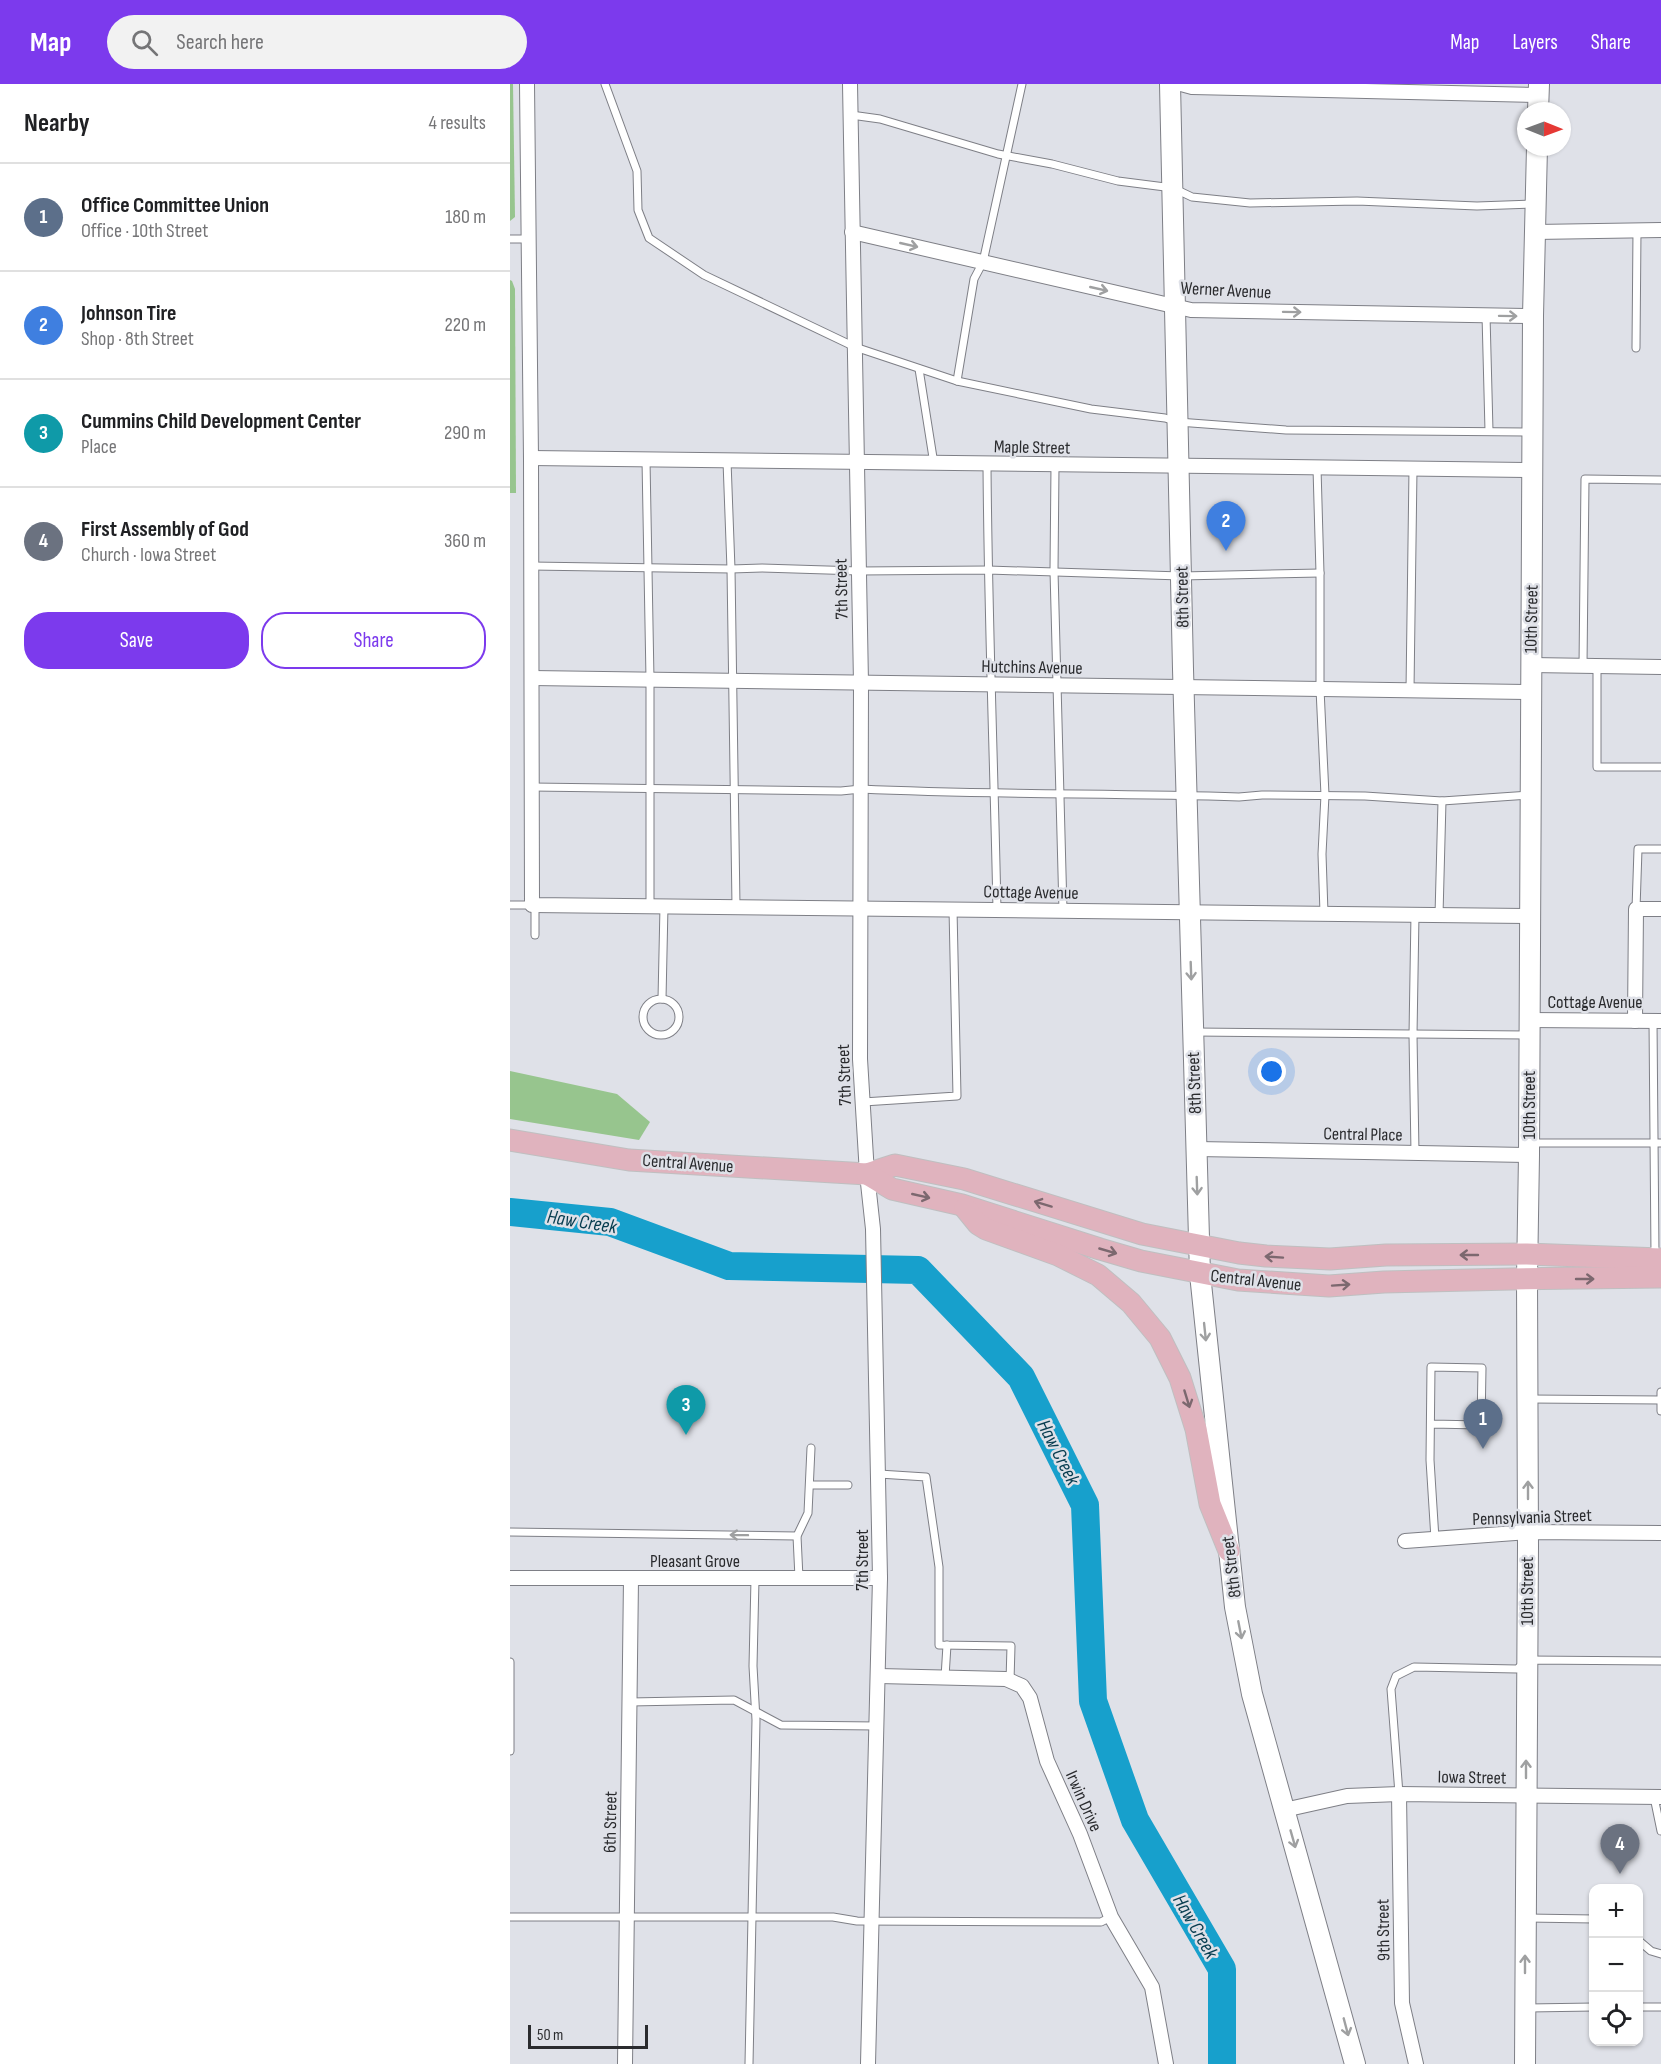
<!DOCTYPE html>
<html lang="en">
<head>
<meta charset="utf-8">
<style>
  :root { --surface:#fff; --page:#f2f2f2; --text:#202124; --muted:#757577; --line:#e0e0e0; --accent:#7c3aed }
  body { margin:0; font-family:"Sofia Sans Condensed",sans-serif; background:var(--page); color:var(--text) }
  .controls { position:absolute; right:18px; bottom:18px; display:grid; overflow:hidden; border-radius:12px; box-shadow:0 2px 4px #0004 }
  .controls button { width:54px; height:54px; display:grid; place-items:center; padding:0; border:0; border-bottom:2px solid var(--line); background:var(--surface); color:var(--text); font:30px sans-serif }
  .compass { position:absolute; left:1007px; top:18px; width:54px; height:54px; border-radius:50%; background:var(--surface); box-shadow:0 2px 4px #0004; rotate:91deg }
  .scale { position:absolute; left:18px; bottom:15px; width:120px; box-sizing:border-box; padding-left:6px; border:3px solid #2a2b2e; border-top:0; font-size:16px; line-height:21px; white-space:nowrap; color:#2a2b2e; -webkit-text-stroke:4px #dfe1e8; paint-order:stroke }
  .you { position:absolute; left:762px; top:988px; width:21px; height:21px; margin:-15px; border:4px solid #fff; border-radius:50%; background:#1a73e8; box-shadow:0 0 0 9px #1a73e833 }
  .badge { display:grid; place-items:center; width:39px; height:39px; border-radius:50%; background:var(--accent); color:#fff; font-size:20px; font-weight:700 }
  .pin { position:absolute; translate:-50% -50px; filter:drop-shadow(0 2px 3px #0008) }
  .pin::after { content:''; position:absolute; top:32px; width:21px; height:18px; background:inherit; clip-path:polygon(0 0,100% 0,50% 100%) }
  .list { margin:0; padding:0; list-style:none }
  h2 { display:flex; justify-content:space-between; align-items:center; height:78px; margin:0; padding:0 24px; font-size:26px }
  h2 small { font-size:20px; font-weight:400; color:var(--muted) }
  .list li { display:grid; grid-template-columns:39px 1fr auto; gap:18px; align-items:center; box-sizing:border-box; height:108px; padding:0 24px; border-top:2px solid var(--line) }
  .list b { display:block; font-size:22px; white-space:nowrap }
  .list p { margin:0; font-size:20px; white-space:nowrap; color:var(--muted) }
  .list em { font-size:20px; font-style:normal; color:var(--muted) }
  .actions { display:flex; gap:12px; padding:18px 24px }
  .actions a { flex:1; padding:14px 0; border:2px solid var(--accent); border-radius:24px; text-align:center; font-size:21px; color:var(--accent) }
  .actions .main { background:var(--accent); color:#fff }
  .icon { flex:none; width:33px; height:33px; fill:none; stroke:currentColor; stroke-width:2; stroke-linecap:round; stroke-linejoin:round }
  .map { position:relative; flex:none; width:1151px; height:1980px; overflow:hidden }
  header { display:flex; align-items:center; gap:36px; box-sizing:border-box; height:84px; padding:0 30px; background:var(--accent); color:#fff }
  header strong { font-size:28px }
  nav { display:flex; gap:33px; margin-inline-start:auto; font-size:21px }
  .search { width:420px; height:54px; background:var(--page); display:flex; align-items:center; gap:15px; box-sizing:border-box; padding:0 21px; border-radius:33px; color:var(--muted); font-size:22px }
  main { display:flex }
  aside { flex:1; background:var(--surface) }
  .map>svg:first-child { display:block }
  .green { fill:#97c58e }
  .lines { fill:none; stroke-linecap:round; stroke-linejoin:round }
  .river { stroke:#17a0cc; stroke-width:28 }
  .lane-casing { stroke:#7e7f86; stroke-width:9 }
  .street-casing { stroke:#7e7f86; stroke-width:16 }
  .secondary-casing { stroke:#7e7f86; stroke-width:22 }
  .primary-casing { stroke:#bfbfc0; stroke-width:23 }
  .lane { stroke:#fff; stroke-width:7 }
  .street { stroke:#fff; stroke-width:14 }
  .secondary { stroke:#fff; stroke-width:20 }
  .primary { stroke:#e0b3be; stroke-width:21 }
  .oneway { stroke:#9fa0a1 }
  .oneway2 { stroke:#7c686f }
  .labels { text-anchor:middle; stroke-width:5; stroke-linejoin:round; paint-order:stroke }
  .street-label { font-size:18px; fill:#2a2b2e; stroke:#dfe1e8 }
  .water-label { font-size:20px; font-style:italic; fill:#073d50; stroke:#dfe1e8 }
</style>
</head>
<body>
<header>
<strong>Map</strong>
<div class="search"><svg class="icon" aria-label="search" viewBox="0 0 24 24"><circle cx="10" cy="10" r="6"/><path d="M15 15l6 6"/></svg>Search here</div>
<nav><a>Map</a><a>Layers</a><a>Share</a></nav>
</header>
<main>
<aside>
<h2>Nearby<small>4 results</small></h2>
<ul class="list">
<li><span class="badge" style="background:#5c6f8a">1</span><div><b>Office Committee Union</b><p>Office · 10th Street</p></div><em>180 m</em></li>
<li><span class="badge" style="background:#3f7fe0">2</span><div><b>Johnson Tire</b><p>Shop · 8th Street</p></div><em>220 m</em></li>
<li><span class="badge" style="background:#0f9aa8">3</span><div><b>Cummins Child Development Center</b><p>Place</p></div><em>290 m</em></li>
<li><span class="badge" style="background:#6b7280">4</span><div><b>First Assembly of God</b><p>Church · Iowa Street</p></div><em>360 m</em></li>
</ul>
<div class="actions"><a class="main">Save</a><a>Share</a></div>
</aside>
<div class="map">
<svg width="1151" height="1980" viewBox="0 0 1151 1980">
  <rect width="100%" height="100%" fill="#dfe1e8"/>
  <g class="green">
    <path d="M0 0H3L5 133 0 137Z"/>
    <path d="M0 196 2 197 5 205 6 409H0Z"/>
    <path d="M0 987 107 1010 140 1038 129 1056 0 1035Z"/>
  </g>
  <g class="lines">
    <path class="river" d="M0 1128 100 1138 219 1182 408 1186 511 1293 575 1421 583 1617 625 1736 712 1885V1980"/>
    <g class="lane-casing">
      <g id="lane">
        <path d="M95 0 127 87 128 126 139 154 194 191 345 263 447 297 581 325 655 334 668 338 776 346 1020 348"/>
        <path d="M341 31 370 35 488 70 542 80 608 97 663 104 682 113 740 119 847 117 967 122 1023 120"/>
        <path d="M0 155H18"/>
        <path d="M976 231 979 347"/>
        <path d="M1126 264 1127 147"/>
        <path d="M409 285 424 380"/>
        <path d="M447 297 464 195 473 178 512 0"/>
        <path d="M136 376 140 595V822"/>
        <path d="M217 377 221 485 226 822"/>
        <path d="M477 381C478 529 484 677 487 826"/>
        <path d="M545 382 544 487 553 826"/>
        <path d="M807 384 810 489V605L815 711 812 770 814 829"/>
        <path d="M21 482 221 485 252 484 349 487 478 486 671 492 810 489"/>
        <path d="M1073 582 1075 395 1151 396"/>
        <path d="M1087 582V683H1151"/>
        <path d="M900 606 903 385"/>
        <path d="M22 703 331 707 351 705C477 711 603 709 729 713L752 711 855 712 932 717 1018 711"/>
        <path d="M0 821H22"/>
        <path d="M1126 825 1128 765H1151"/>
        <path d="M905 830 903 951 905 1069"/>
        <path d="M929 831 932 717"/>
        <path d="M25 851V820"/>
        <path d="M152 915 154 822"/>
        <circle cx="151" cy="933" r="18"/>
        <path d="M1143 937 1145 1171"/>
        <path d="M685 948 1019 951"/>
        <path d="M353 1018 447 1012 443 825"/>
        <path d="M1022 1059H1151"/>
        <path d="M1151 1308V1327"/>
        <path d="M1020 1315 1151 1316"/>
        <path d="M921 1340 971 1341 972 1284 921 1283 920 1376 925 1455"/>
        <path d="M369 1390 416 1393 429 1483V1561L501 1562 500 1597"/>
        <path d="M301 1401H338"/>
        <path d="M0 1448 287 1452"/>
        <path d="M289 1494 287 1452 298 1429 301 1364"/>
        <path d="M0 1578V1667"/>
        <path d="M435 1593 437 1561"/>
        <path d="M120 1618 224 1616 271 1641 367 1642"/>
        <path d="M889 1710 881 1605 886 1592 904 1583 1007 1585 1017 1576 1151 1577"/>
        <path d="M1144 1713 1151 1747"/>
        <path d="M0 1833H323L347 1837 591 1838 601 1833"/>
        <path d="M1017 1834 1084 1835"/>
        <path d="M1128 1856 1141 1867 1151 1870"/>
        <path d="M1128 1923H1151"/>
        <path d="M1018 1924 1084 1923"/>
        <path d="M239 1980 246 1636 243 1582 245 1495"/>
      </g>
    </g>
    <g class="street-casing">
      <g id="street">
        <path d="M17 0 21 374 22 821 1020 832"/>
        <path d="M340 0 351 599 350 975 357 1090 363 1145 370 1494 358 1980"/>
        <path d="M671 0 682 3 1029 11"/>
        <path d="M342 148 681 226 1023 232"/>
        <path d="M1025 148 1151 146"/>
        <path d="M21 374 1023 386"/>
        <path d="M1021 581 1151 583"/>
        <path d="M22 594 1021 608"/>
        <path d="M1019 936 1151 937"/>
        <path d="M1125 937 1126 825H1151"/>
        <path d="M686 1065 1019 1071"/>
        <path d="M895 1457 1018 1448 1151 1449"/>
        <path d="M0 1494H370"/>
        <path d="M369 1592 496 1595 512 1602 520 1614 537 1677 570 1750 601 1833 642 1903 656 1980"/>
        <path d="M889 1710 892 1919 906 1980"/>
        <path d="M774 1726 837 1712 889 1710 1151 1713"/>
        <path d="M115 1980 121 1495"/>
      </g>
    </g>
    <g class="secondary-casing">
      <g id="secondary">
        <path d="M660 0 673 585 690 1190 725 1523 742 1610 845 1980"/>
        <path d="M1028 27 1029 0"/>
        <path d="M1015 1980 1018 1462 1017 1194 1019 1071 1023 232 1027 63"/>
      </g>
    </g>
    <g class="primary-casing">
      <g id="primary">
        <path d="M0 1056 119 1076 357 1090 385 1081 454 1095 632 1150 729 1169 756 1172 820 1175 876 1171 1017 1170 1151 1175"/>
        <path d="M357 1090 382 1105 452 1121 590 1165 631 1177 728 1196 819 1202 874 1198 1002 1195 1151 1193"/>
        <path d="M455 1124 468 1140 476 1145 548 1171 588 1191 621 1219 650 1254 670 1294 686 1345 700 1420 719 1467"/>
      </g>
    </g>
    <use href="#lane" class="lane"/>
    <use href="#street" class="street"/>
    <use href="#secondary" class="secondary"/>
    <use href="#primary" class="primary"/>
  </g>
  <defs><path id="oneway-shaft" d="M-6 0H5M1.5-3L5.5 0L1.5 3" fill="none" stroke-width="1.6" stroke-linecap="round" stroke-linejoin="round" transform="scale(1.5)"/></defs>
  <g class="oneway">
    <use href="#oneway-shaft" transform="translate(399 161) rotate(13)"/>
    <use href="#oneway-shaft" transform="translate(589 205) rotate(13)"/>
    <use href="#oneway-shaft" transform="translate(782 228) rotate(1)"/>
    <use href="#oneway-shaft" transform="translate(998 232) rotate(1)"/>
    <use href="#oneway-shaft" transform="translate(681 887) rotate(88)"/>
    <use href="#oneway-shaft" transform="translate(687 1102) rotate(88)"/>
    <use href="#oneway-shaft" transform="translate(695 1248) rotate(84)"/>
    <use href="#oneway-shaft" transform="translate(1018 1406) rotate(-90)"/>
    <use href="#oneway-shaft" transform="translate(229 1451) rotate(-179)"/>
    <use href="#oneway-shaft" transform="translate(730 1546) rotate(79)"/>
    <use href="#oneway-shaft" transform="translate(1016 1685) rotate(-90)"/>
    <use href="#oneway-shaft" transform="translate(783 1755) rotate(74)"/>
    <use href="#oneway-shaft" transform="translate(1015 1880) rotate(-90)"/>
    <use href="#oneway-shaft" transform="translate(836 1943) rotate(75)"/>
  </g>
  <g class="oneway2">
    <use href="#oneway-shaft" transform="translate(411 1112) rotate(13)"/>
    <use href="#oneway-shaft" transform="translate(533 1120) rotate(-163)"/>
    <use href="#oneway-shaft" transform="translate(598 1167) rotate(16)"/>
    <use href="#oneway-shaft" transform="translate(959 1171) rotate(180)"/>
    <use href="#oneway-shaft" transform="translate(764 1173) rotate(-176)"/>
    <use href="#oneway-shaft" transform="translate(1075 1195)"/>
    <use href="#oneway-shaft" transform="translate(831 1201) rotate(-4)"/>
    <use href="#oneway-shaft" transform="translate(677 1315) rotate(73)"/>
  </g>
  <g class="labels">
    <g class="street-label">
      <text transform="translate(716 206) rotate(3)" y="6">Werner Avenue</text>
      <text transform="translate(522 363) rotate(1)" y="6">Maple Street</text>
      <text transform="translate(331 505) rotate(-91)" y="6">7th Street</text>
      <text transform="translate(672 513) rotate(-91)" y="6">8th Street</text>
      <text transform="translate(1021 535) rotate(-89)" y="6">10th Street</text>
      <text transform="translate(522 583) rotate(1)" y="6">Hutchins Avenue</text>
      <text transform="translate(521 808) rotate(1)" y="6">Cottage Avenue</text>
      <text x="1085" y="924">Cottage Avenue</text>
      <text transform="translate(334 991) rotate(-92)" y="6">7th Street</text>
      <text transform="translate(684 999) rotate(-92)" y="6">8th Street</text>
      <text transform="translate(1019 1021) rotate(-90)" y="6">10th Street</text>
      <text transform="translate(853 1050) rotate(1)" y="6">Central Place</text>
      <text transform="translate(178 1079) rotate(4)" y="6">Central Avenue</text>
      <text transform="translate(746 1196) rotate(6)" y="6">Central Avenue</text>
      <text transform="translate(1022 1433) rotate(-2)" y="6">Pennsylvania Street</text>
      <text transform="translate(352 1476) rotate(-90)" y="6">7th Street</text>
      <text x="185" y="1483">Pleasant Grove</text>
      <text transform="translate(721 1483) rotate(-97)" y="6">8th Street</text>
      <text transform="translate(1017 1507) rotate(-90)" y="6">10th Street</text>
      <text transform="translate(962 1693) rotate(1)" y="6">Iowa Street</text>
      <text transform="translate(574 1717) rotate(66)" y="6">Irwin Drive</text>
      <text transform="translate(100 1738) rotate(-89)" y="6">6th Street</text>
      <text transform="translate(873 1846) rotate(-91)" y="6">9th Street</text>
    </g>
    <g class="water-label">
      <text transform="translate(72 1137) rotate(9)" y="7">Haw Creek</text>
      <text transform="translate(549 1368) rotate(63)" y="7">Haw Creek</text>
      <text transform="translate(686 1842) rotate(60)" y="7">Haw Creek</text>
    </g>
  </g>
</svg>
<div class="controls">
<button>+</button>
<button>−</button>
<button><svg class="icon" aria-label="locate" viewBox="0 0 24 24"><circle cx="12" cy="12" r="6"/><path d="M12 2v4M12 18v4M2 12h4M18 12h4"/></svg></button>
</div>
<svg class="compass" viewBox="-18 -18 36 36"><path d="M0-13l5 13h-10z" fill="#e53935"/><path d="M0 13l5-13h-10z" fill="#757577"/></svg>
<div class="scale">50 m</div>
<div class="you"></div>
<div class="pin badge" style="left:973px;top:1365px;background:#5c6f8a">1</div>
<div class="pin badge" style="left:716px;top:467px;background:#3f7fe0">2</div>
<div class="pin badge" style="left:176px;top:1351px;background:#0f9aa8">3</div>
<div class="pin badge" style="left:1110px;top:1790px;background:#6b7280">4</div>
</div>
</main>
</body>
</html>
